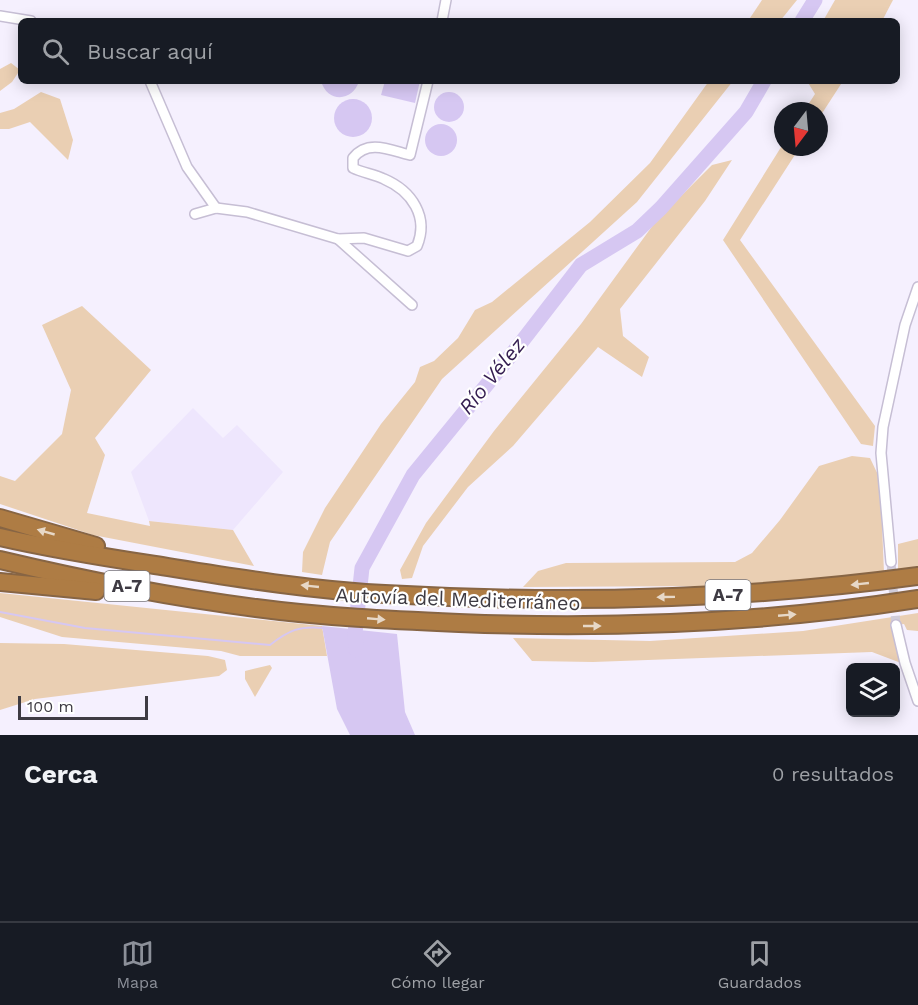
<!DOCTYPE html>
<html lang="es">
<head>
<meta charset="utf-8">
<style>
  :root { --surface:#171b24; --page:#20242c; --text:#f1f3f6; --muted:#9ea1a6; --line:#363941; --accent:#8c9099 }
  body { margin:0; font-family:"Work Sans",sans-serif; background:var(--page); color:var(--text) }
  .controls { position:absolute; right:18px; bottom:18px; display:grid; overflow:hidden; border-radius:9px; box-shadow:0 3px 15px #0003 }
  .controls button { width:54px; height:54px; display:grid; place-items:center; padding:0; border:0; border-bottom:2px solid var(--line); background:var(--surface); color:var(--text); font:30px sans-serif }
  .compass { position:absolute; left:774px; top:102px; width:54px; height:54px; border-radius:50%; background:var(--surface); box-shadow:0 3px 15px #0003; rotate:196deg }
  .scale { position:absolute; left:18px; bottom:15px; width:130px; box-sizing:border-box; padding-left:6px; border:3px solid #3e3b43; border-top:0; font-size:16px; line-height:21px; white-space:nowrap; color:#3e3b43; -webkit-text-stroke:4px #fff; paint-order:stroke }
  .list { margin:0; padding:0; list-style:none }
  h2 { display:flex; justify-content:space-between; align-items:center; height:78px; margin:0; padding:0 24px; font-size:26px }
  h2 small { font-size:20px; font-weight:400; color:var(--muted) }
  .icon { flex:none; width:33px; height:33px; fill:none; stroke:currentColor; stroke-width:2; stroke-linecap:round; stroke-linejoin:round }
  .map { position:relative; flex:none; width:918px; height:735px; overflow:hidden }
  .search { position:absolute; background:var(--surface); box-shadow:0 3px 15px #0003; left:18px; right:18px; top:18px; height:66px; display:flex; align-items:center; gap:15px; box-sizing:border-box; padding:0 21px; border-radius:9px; color:var(--muted); font-size:22px }
  .sheet { height:186px; background:var(--surface) }
  nav { display:flex; justify-content:space-around; align-items:center; box-sizing:border-box; height:84px; border-top:2px solid var(--line); background:var(--surface); font-size:16px; color:var(--muted) }
  nav a { display:grid; justify-items:center; gap:3px }
  nav .on { color:var(--accent) }
  .map>svg:first-child { display:block }
  .built { fill:#eee6fd }
  .green { fill:#eacfb3 }
  .water { fill:#d6c7f2 }
  .lines { fill:none; stroke-linecap:round; stroke-linejoin:round }
  .stream { stroke:#d6c7f2; stroke-width:2 }
  .river { stroke:#d6c7f2; stroke-width:15 }
  .street-tunnel { stroke:#d0ccd9; stroke-width:9; stroke-dasharray:9 4.5; stroke-linecap:butt }
  .street-casing { stroke:#c6bed4; stroke-width:12 }
  .highway-casing { stroke:#876544; stroke-width:20 }
  .street { stroke:#fff; stroke-width:9 }
  .highway { stroke:#ae7c44; stroke-width:16 }
  .oneway { fill:#e7d8c7 }
  .labels { text-anchor:middle; stroke-width:4.5; stroke-linejoin:round; paint-order:stroke }
  .shield { fill:#fff; stroke:#78767b; stroke-width:1.5 }
  .shield-label { font-size:18px; font-weight:bold; fill:#3e3b43 }
  .street-label { font-size:20px; fill:#3e3b43; stroke:#fff }
  .water-label { font-size:21px; font-style:italic; fill:#341d50; stroke:#fff }
</style>
</head>
<body>
<div class="map">
<svg width="918" height="735" viewBox="0 0 918 735">
  <rect width="100%" height="100%" fill="#f5f0fe"/>
  <path class="built" d="M193 408 223 438 237 425 283 472 233 530 149 521 131 472Z"/>
  <g class="green">
    <path d="M762 0H797L780 21H748Z"/>
    <path d="M835 0H893L882 21H823Z"/>
    <path d="M11 63 20 70 12 82 0 91V69Z"/>
    <path d="M709 81H733L637 202 442 379 330 542 322 575 302 572 303 552 325 508 381 424 415 382 420 367 434 361 458 338 475 310 492 302 590 222 650 163Z"/>
    <path d="M807 81H843L819 118V111H804L815 94Z"/>
    <path d="M41 92 60 99 73 140 68 160 30 122 9 129H0V113L14 109Z"/>
    <path d="M783 144V147H800L740 240 875 426 873 446 861 444 723 240Z"/>
    <path d="M732 160 705 201 620 309 623 336 649 357 642 377 598 347 513 446 468 487 423 546 412 578 402 579 400 570 426 523 494 431 581 324 656 221 712 165Z"/>
    <path d="M82 306 151 370 95 438 105 455 87 513 150 526 149 521 233 530 254 566 93 535 0 504V476L15 481 62 434 71 390 42 325Z"/>
    <path d="M852 456 870 458 880 479 884 572 800 581 715 586 523 587 538 571 566 563 735 562 752 553 780 520 819 466Z"/>
    <path d="M918 539V566L898 570V544Z"/>
    <path d="M0 593 322 626 327 656H240L221 651 62 637 0 617Z"/>
    <path d="M918 613V631L907 630 904 624 891 626 901 663 872 652 593 662 532 661 513 638 650 641 803 631Z"/>
    <path d="M0 643 64 644 208 656 225 660 227 670 219 676 35 699 0 710Z"/>
    <path d="M270 665 272 668 255 697 245 679V671Z"/>
  </g>
  <g class="water">
    <path d="M321 81H359C353 102 327 103 321 81Z"/>
    <path d="M385 81H420L415 103 381 95Z"/>
    <circle cx="449" cy="107" r="15"/>
    <circle cx="353" cy="118" r="19"/>
    <circle cx="441" cy="140" r="16"/>
    <path d="M322 626 397 634 405 712 415 735H350L337 709Z"/>
  </g>
  <g class="lines">
    <path class="stream" d="M0 612 85 628 270 645C289 630 299 626 323 628"/>
    <g class="river">
      <path d="M802 21 815 0"/>
      <path d="M356 650 355 633 362 568 413 475 520 344 581 265 637 231 661 208 746 112 764 81"/>
    </g>
    <path class="street-tunnel" d="M891 562 896 625"/>
    <g class="street-casing">
      <g id="street">
        <path d="M0 16 31 21"/>
        <path d="M442 21 446 0"/>
        <path d="M150 81 187 167 216 208"/>
        <path d="M195 214 216 208 247 212 338 239 412 305"/>
        <path d="M338 239 364 238 408 251 417 246C429 217 412 191 384 179 374 174 363 173 353 168V158C368 139 390 150 410 155L428 81"/>
        <path d="M891 562 881 453 883 427 905 325 918 287"/>
        <path d="M896 625 905 663 918 701"/>
      </g>
    </g>
    <g class="highway-casing">
      <g id="highway">
        <path d="M0 518 96 546"/>
        <path d="M0 537C51 549 103 557 155 565 231 577 308 590 385 594 563 604 742 600 918 576"/>
        <path d="M0 560C84 580 170 597 256 608 323 617 391 620 459 623 612 629 767 623 918 599"/>
        <path d="M0 582 96 591"/>
      </g>
    </g>
    <use href="#street" class="street"/>
    <use href="#highway" class="highway"/>
  </g>
  <defs><path id="oneway-solid" d="M-6-.8H1V-3.2L6.5 0L1 3.2V.8H-6Z" transform="scale(1.5)"/></defs>
  <g class="oneway">
    <use href="#oneway-solid" transform="translate(46 532) rotate(-164)"/>
    <use href="#oneway-solid" transform="translate(860 584) rotate(174)"/>
    <use href="#oneway-solid" transform="translate(310 586) rotate(-174)"/>
    <use href="#oneway-solid" transform="translate(666 597) rotate(179)"/>
    <use href="#oneway-solid" transform="translate(787 615) rotate(-5)"/>
    <use href="#oneway-solid" transform="translate(376 619) rotate(5)"/>
    <use href="#oneway-solid" transform="translate(592 626)"/>
  </g>
  <g class="labels">
    <g class="shield">
      <rect x="104.5" y="571" width="45" height="30" rx="4.5"/>
      <rect x="705.5" y="580" width="45" height="30" rx="4.5"/>
    </g>
    <g class="shield-label">
      <text x="127" y="592">A-7</text>
      <text x="728" y="601">A-7</text>
    </g>
    <g class="street-label">
      <text transform="translate(458 599) rotate(2)" y="7">Autovía del Mediterráneo</text>
    </g>
    <g class="water-label">
      <text transform="translate(492 376) rotate(-51)" y="7">Río Vélez</text>
    </g>
  </g>
</svg>
<div class="controls">
<button><svg class="icon" aria-label="layers" viewBox="0 0 24 24"><path d="M12 4l9 5-9 5-9-5zM3 14l9 5 9-5"/></svg></button>
</div>
<svg class="compass" viewBox="-18 -18 36 36"><path d="M0-13l5 13h-10z" fill="#e53935"/><path d="M0 13l5-13h-10z" fill="#9ea1a6"/></svg>
<div class="scale">100 m</div>
<div class="search"><svg class="icon" aria-label="search" viewBox="0 0 24 24"><circle cx="10" cy="10" r="6"/><path d="M15 15l6 6"/></svg>Buscar aquí</div>
</div>
<section class="sheet">
<h2>Cerca<small>0 resultados</small></h2>
<ul class="list">
</ul>
</section>
<nav>
<a class="on"><svg class="icon" aria-label="map" viewBox="0 0 24 24"><path d="M3 6l6-2 6 2 6-2v14l-6 2-6-2-6 2zM9 4v14M15 6v14"/></svg>Mapa</a>
<a><svg class="icon" aria-label="directions" viewBox="0 0 24 24"><path d="M12 3l9 9-9 9-9-9zM9 14v-3h6M13 9l2 2-2 2"/></svg>Cómo llegar</a>
<a><svg class="icon" aria-label="saved" viewBox="0 0 24 24"><path d="M7 4h10v16l-5-4-5 4z"/></svg>Guardados</a>
</nav>
</body>
</html>
